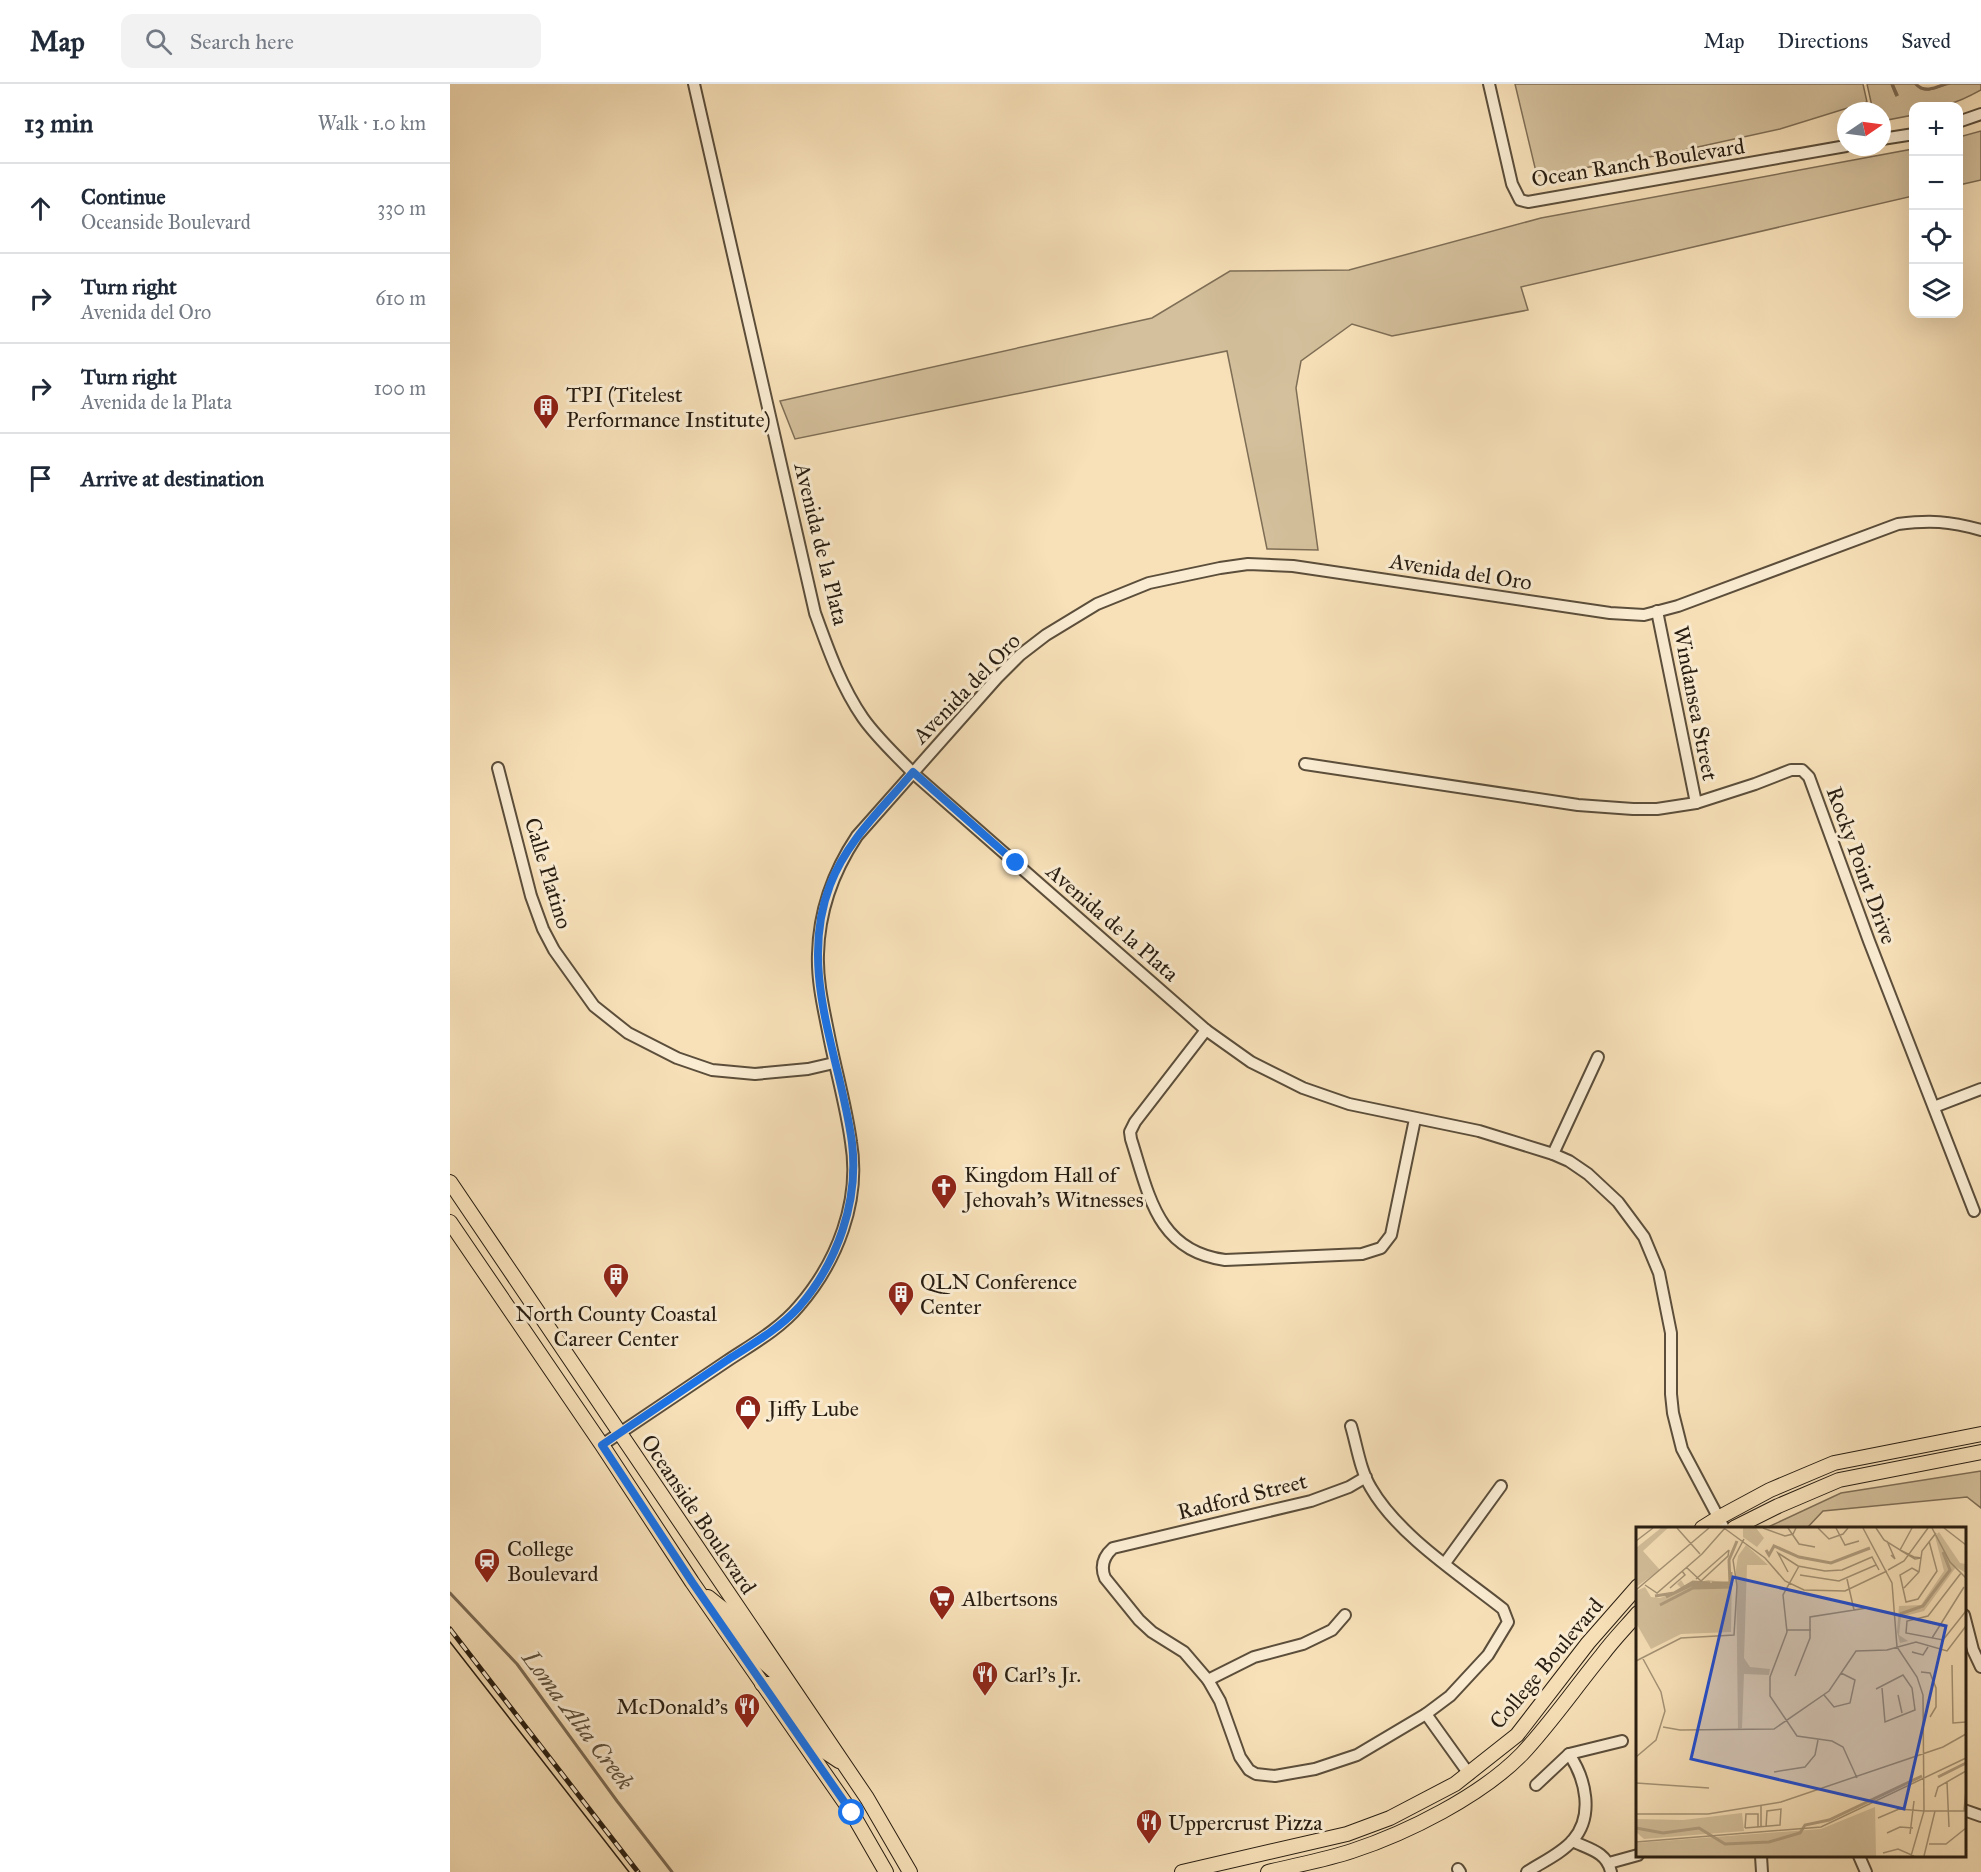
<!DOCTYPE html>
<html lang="en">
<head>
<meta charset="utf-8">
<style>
  :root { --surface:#fff; --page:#f2f2f3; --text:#1f2937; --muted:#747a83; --line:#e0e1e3 }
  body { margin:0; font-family:"IM FELL Great Primer",serif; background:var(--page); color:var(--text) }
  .controls { position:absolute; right:18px; top:18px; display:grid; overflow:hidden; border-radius:12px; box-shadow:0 6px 24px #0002 }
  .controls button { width:54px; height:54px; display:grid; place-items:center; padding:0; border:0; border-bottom:2px solid var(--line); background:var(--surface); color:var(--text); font:30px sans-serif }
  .compass { position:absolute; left:1387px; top:18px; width:54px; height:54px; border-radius:50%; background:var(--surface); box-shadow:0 6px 24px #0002; rotate:77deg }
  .stop { position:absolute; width:18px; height:18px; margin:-14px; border:4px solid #1a73e8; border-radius:50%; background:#fff }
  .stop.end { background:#1a73e8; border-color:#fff; box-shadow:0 2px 6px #0008 }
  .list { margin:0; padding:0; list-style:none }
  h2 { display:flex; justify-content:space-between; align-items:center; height:78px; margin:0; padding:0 24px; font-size:26px }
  h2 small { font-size:20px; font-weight:400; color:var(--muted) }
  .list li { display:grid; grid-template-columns:39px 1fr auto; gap:18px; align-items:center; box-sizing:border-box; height:90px; padding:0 24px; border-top:2px solid var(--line) }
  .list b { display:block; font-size:22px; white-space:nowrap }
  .list p { margin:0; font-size:20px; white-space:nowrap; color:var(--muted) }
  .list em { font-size:20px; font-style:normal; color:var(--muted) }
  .icon { flex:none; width:33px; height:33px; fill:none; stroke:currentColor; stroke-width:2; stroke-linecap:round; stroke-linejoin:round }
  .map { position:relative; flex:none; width:1531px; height:1788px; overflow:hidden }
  header { display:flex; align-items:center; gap:36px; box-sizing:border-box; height:84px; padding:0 30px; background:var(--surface); border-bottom:2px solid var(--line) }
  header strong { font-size:28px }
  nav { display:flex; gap:33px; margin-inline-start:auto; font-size:21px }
  .search { width:420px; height:54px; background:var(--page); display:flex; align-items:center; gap:15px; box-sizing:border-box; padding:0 21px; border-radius:12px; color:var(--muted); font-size:22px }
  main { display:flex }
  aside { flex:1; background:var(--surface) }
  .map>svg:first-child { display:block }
  .green { fill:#d4c09c; stroke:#7e6e56; stroke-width:1.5 }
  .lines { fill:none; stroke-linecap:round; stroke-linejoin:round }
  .stream { stroke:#7a6a54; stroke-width:3 }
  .minor-casing { stroke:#5b4e3b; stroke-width:14 }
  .major-casing { stroke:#271d11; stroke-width:16 }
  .minor { stroke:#faecd2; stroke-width:10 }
  .major { stroke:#f8e1b9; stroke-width:14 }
  .tram { stroke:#271d11; stroke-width:1.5 }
  .rail-casing { stroke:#271d11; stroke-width:5 }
  .rail { stroke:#faecd2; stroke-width:3; stroke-dasharray:9; stroke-linecap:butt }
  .route { stroke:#1a73e8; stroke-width:8 }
  .labels { text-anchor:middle; stroke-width:6; stroke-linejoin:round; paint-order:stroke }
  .street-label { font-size:22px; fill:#271d11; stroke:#faecd2 }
  .poi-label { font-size:22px; fill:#271d11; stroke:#faecd2; text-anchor:start }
  .water-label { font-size:24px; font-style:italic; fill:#5e513d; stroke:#faecd2 }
  .inset-river { fill:none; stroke:#b19e80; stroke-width:3 }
  .inset-road { fill:none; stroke:#a49376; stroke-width:1.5 }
  .view { fill:#1d4ed8; fill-opacity:0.15; stroke:#1d4ed8; stroke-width:3 }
  .inset-edge { fill:none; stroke:#271d11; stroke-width:3 }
</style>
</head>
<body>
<header>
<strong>Map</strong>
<div class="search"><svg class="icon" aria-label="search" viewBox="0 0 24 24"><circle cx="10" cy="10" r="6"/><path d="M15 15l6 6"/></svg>Search here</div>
<nav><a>Map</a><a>Directions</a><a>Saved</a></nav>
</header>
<main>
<aside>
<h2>13 min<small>Walk · 1.0 km</small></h2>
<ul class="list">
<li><svg class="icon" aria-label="ahead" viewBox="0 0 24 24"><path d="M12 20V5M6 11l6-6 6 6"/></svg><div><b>Continue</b><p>Oceanside Boulevard</p></div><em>330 m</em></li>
<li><svg class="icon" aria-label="right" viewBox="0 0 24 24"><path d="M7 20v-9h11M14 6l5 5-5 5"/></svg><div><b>Turn right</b><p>Avenida del Oro</p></div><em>610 m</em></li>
<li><svg class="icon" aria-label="right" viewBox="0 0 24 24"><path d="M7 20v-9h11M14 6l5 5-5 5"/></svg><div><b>Turn right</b><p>Avenida de la Plata</p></div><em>100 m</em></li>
<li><svg class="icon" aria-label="arrive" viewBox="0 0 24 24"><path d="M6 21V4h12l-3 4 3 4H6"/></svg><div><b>Arrive at destination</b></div></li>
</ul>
</aside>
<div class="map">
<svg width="1531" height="1788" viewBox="0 0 1531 1788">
  <rect width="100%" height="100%" fill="#f8e1b9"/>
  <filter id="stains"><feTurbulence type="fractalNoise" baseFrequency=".00333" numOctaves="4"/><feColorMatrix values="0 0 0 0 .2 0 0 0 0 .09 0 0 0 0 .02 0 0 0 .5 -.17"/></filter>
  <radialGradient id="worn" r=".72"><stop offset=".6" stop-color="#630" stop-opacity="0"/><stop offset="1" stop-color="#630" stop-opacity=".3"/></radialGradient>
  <g class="green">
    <path d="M1065 0H1413L1417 18 1330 45 1216 70 1087 92Z"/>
    <path d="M1417 0H1441L1446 12 1448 11 1443 0H1465C1476 13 1487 1 1501 0 1511 0 1521 0 1531 0V6C1502 22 1497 22 1464 22L1463 31 1432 37V27H1423Z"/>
    <path d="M1531 47V96L1509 101V53Z"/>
    <path d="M1463 65V112L1071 203 1078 226 942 252 902 240 851 277 846 304 868 466 817 465 777 267 345 355 330 317 702 234 780 187 899 186 1091 134Z"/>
    <path d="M1531 1387V1424L1517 1413 1373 1427 1357 1444H1316L1391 1409Z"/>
  </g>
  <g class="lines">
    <g class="stream">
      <path d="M1442 0 1446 10"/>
      <path d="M1466 0C1474 9 1485 4 1495 0"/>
      <path d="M0 1509 67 1580 167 1717 222 1788"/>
    </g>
    <g class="minor-casing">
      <g id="minor">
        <path d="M244 0 365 529C378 565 391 602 413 634 427 654 446 671 463 689L756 946 801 978 853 1004 899 1020 1029 1047 1103 1070 1119 1077 1138 1090 1168 1118 1194 1153 1209 1189 1221 1249V1310L1223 1329 1232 1365 1274 1444"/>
        <path d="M1039 0 1062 100 1070 116 1078 118 1396 62"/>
        <path d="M1508 38 1531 30"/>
        <path d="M1432 55 1464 50"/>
        <path d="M1207 527 1246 719"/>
        <path d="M855 680 1128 721 1183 725H1207L1246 719 1305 700 1341 686H1352L1359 693 1419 857 1524 1127"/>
        <path d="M48 684 81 812 93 845 104 866 144 922 178 949 227 974 262 986 305 990 358 985 384 979"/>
        <path d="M756 946 685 1038 680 1048 681 1055C699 1111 707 1167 775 1176L912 1170 931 1164 941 1151 965 1035"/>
        <path d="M1484 1023 1531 1005"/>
        <path d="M1103 1070 1148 973"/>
        <path d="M901 1342C907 1362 910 1386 921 1404 948 1451 1010 1491 1053 1525L1058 1538 1038 1571 1000 1612 976 1630 907 1671 865 1685 825 1692 806 1690 799 1686 790 1673 770 1617 758 1596 734 1568 702 1548 689 1536 655 1494C650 1482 654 1472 663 1464L861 1417 899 1403 916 1393"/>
        <path d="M152 1361C194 1333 235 1305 277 1277 301 1261 330 1245 349 1222 387 1178 411 1117 401 1058 396 1021 385 984 378 947 373 922 367 896 368 870 369 826 383 788 407 752L547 594 570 571 596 551 647 520 699 499 770 484 798 480 843 482 1160 529 1194 531 1228 522 1448 440C1480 436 1499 437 1531 446"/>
        <path d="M995 1479 1051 1402"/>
        <path d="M1514 1531 1523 1566 1531 1583"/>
        <path d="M758 1596 804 1573 853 1560 882 1546 895 1531"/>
        <path d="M976 1630 1019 1690"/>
        <path d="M1086 1701 1119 1670 1172 1657"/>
        <path d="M1514 1726 1531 1732"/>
        <path d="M1122 1757C1139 1765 1157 1768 1161 1788"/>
        <path d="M1311 1772 1312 1788"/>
        <path d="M1409 1772 1416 1788"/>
        <path d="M1159 1779 1188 1771"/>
        <path d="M1008 1785 1010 1788"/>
        <path d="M1077 1788C1092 1778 1111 1770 1123 1756 1144 1732 1136 1695 1119 1670"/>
      </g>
    </g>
    <g class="major-casing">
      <g id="major">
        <path d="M0 1098 417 1714 460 1788"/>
        <path d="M0 1138 152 1361 242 1498 402 1729 436 1788"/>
        <path d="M1252 1444 1268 1434 1320 1406 1384 1379 1531 1350"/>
        <path d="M1284 1444 1328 1422 1389 1396 1531 1368"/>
        <path d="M258 1513 278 1529 310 1575 327 1590"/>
        <path d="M312 1600H327L371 1665 389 1677"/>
        <path d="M732 1788 897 1750 940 1734 1005 1700 1067 1651 1138 1559 1188 1502"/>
        <path d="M818 1788C846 1781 875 1776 902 1767 957 1749 1031 1712 1072 1670 1101 1639 1125 1604 1152 1571 1163 1556 1176 1543 1188 1529"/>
      </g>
    </g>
    <use href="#minor" class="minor"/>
    <use href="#major" class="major"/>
    <path class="tram" d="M0 1558 179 1788"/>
    <g class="rail-casing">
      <path id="rail" d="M0 1545 188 1788"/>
    </g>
    <use href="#rail" class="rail"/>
  </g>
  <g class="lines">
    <path class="route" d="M402 1729 242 1498 152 1361C193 1333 235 1305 276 1277 301 1261 329 1245 349 1223 387 1179 409 1118 402 1059 391 974 347 887 380 801 397 756 433 724 463 688L566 779"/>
  </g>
  <defs>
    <g id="building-pin" transform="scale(1.35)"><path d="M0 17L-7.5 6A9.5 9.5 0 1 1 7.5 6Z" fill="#8f2418" stroke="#faecd2"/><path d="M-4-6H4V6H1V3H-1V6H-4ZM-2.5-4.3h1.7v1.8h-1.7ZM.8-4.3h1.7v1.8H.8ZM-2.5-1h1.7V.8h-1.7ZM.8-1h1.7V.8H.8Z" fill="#fff"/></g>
    <g id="church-pin" transform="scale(1.35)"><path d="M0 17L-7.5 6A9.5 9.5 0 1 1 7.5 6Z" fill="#8f2418" stroke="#faecd2"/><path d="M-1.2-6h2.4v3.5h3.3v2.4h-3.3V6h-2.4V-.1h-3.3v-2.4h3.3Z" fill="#fff"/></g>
    <g id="shop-pin" transform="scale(1.35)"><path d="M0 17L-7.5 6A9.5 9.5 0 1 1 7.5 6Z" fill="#8f2418" stroke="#faecd2"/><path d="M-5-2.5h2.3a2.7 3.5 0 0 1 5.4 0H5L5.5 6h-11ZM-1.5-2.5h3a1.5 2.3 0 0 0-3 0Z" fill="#fff"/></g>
    <g id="station-pin" transform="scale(1.35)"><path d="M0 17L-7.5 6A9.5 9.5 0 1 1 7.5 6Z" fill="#8f2418" stroke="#faecd2"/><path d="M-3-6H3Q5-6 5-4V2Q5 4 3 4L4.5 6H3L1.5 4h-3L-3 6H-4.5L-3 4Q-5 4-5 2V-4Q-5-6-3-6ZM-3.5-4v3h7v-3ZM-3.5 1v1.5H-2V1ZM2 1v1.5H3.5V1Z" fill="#fff"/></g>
    <g id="supermarket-pin" transform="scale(1.35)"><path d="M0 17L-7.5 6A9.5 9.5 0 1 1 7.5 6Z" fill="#8f2418" stroke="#faecd2"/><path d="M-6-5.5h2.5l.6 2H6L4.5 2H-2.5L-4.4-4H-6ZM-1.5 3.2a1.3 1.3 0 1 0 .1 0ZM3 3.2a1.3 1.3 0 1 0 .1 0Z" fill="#fff"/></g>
    <g id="restaurant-pin" transform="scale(1.35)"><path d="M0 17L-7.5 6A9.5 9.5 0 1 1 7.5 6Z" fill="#8f2418" stroke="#faecd2"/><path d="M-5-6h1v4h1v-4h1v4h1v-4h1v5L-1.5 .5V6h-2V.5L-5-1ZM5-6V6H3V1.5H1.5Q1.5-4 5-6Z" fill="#fff"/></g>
  </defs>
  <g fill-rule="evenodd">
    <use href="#building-pin" x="96" y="323"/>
    <use href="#church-pin" x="494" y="1103"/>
    <use href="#building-pin" x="166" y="1192"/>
    <use href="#building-pin" x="451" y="1210"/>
    <use href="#shop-pin" x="298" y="1324"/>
    <use href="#station-pin" x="37" y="1477"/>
    <use href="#supermarket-pin" x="492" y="1514"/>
    <use href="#restaurant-pin" x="535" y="1590"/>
    <use href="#restaurant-pin" x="297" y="1622"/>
    <use href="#restaurant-pin" x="699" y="1738"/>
  </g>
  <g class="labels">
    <g class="street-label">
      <text transform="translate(1188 78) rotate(-9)" y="8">Ocean Ranch Boulevard</text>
      <text transform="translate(372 460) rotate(76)" y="8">Avenida de la Plata</text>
      <text transform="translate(1011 487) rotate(9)" y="8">Avenida del Oro</text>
      <text transform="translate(516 604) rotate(-46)" y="8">Avenida del Oro</text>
      <text transform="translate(1246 619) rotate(79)" y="8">Windansea Street</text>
      <text transform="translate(1412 781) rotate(70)" y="8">Rocky Point Drive</text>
      <text transform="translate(99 789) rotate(73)" y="8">Calle Platino</text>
      <text transform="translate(663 838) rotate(41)" y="8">Avenida de la Plata</text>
      <text transform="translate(792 1412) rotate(-14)" y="8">Radford Street</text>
      <text transform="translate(249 1430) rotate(56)" y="8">Oceanside Boulevard</text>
      <text transform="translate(1096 1579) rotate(-50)" y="8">College Boulevard</text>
    </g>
    <g class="poi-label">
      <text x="116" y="318">TPI (Titelest<tspan x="116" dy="25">Performance Institute)</tspan></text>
      <text x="514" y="1098">Kingdom Hall of<tspan x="514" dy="25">Jehovah's Witnesses</tspan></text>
      <text x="470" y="1205">QLN Conference<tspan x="470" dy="25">Center</tspan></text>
      <text x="166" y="1237" text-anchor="middle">North County Coastal<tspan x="166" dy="25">Career Center</tspan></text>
      <text x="318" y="1332">Jiffy Lube</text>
      <text x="57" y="1472">College<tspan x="57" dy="25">Boulevard</tspan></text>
      <text x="512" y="1522">Albertsons</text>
      <text x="554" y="1598">Carl's Jr.</text>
      <text x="278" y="1630" text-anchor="end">McDonald's</text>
      <text x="718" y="1746">Uppercrust Pizza</text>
    </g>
    <g class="water-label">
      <text transform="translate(128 1636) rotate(53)" y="8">Loma Alta Creek</text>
    </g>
  </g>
  <g transform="translate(1186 1443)">
    <rect width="330" height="330" fill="#f8e1b9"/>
    <path d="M25 1H32L7 24 24 43 0 60V21ZM107 1H120L128 11 121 20 107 10ZM303 5 324 36 330 37V46L320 40 288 84 265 90 263 108 272 114 264 116 261 105 263 79 285 78 308 44 299 9ZM110 18 132 38H111L108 131 114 140 134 142 133 148 108 147 106 201 102 202 100 42 102 29ZM96 44 95 105 45 107 15 122 0 96V64L9 60 15 70 24 71 43 64 45 61 41 57 45 53 49 59 72 53 94 56ZM239 280 240 329H0V316L185 302ZM106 286 108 304 8 312 0 305V292L47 293Z" fill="#d4c09c"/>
    <path class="inset-river" d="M130 23 133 28 138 19 163 30 195 36 234 21M76 56H94L93 33 101 14M19 69 38 66 57 55 74 56M30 70 56 58 95 57V45M24 78 57 61 96 60M264 87 287 79 314 43 307 25M302 250 330 236M0 301 27 306 63 301 89 317 133 315 164 306 169 298 193 293 286 249"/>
    <path class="inset-road" d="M41 1 64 27M88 1 129 31 149 54 168 63 209 64 251 44M127 1 149 9 157 7 160 1M152 1 163 17 179 20M182 1 193 12 207 7 212 1M200 1 209 18 223 14M227 1 256 56 261 120 281 150 287 168 288 284 275 329M240 1 248 13 264 23 276 1M296 1 314 35 330 51M308 1 330 18M0 14 17 1M251 14 259 32 255 28M264 23 278 30 285 31 279 32ZM163 39 147 68 151 105 134 150V169L161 209 196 214 207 220 221 251M50 40 65 54 92 29 93 23M252 43 268 34 292 1M152 45 142 26 162 39 189 44 206 43 236 30 243 43M283 45 276 41 264 48 270 75 282 72 301 44 293 14M325 46 292 89 271 94 270 106 307 113 330 84M164 48 203 54 240 38M60 52 93 23M211 52 218 83M9 58 21 66 66 27 89 1M34 61 49 48 46 44M268 61 283 45 286 24 300 6M0 63 73 1M151 103H175M296 111 328 60M280 126 276 125 287 128 292 120M0 134 45 111 98 108 101 59 97 33 108 12M316 138 317 196 330 195M285 145 294 146 300 161V180L294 190M159 149 174 111V90L231 81M240 162 267 148 276 161 279 183 249 195 246 161M188 168 198 180 214 176 219 153 205 146M262 168 266 186M27 200 44 203 138 202 193 164 220 124 251 123 280 115 311 124 330 99M0 230 20 213 29 184 25 165 6 130M138 245 169 240 179 228 182 213M311 255 313 300M0 256 73 261M299 270 302 260 330 244M125 279V300M288 284H330M328 284 330 263M0 287H72L145 275 307 220 330 207M242 291 263 282 288 284M109 301 133 299 144 298 145 282 131 284 130 300M109 301 110 287H122V300M251 306 264 300 277 301M274 307 278 274M0 315 185 300 330 231M293 317H310L330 301M247 326 262 322 278 329M288 329 299 284"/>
    <path class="view" d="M97 50 310 99 268 282 55 232Z"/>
    <rect width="330" height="330" class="inset-edge"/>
  </g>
  <rect width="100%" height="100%" filter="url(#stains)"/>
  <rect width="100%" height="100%" fill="url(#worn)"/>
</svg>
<div class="controls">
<button>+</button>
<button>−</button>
<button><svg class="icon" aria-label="locate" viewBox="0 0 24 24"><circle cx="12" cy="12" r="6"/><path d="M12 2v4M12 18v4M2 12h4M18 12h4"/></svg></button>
<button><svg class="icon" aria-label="layers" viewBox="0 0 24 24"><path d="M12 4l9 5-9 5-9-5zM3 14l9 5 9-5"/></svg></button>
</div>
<svg class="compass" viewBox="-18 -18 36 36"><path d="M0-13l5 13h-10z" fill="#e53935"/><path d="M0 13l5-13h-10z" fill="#747a83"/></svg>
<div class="stop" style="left:402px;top:1729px"></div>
<div class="stop end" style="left:566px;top:779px"></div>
</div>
</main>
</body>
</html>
